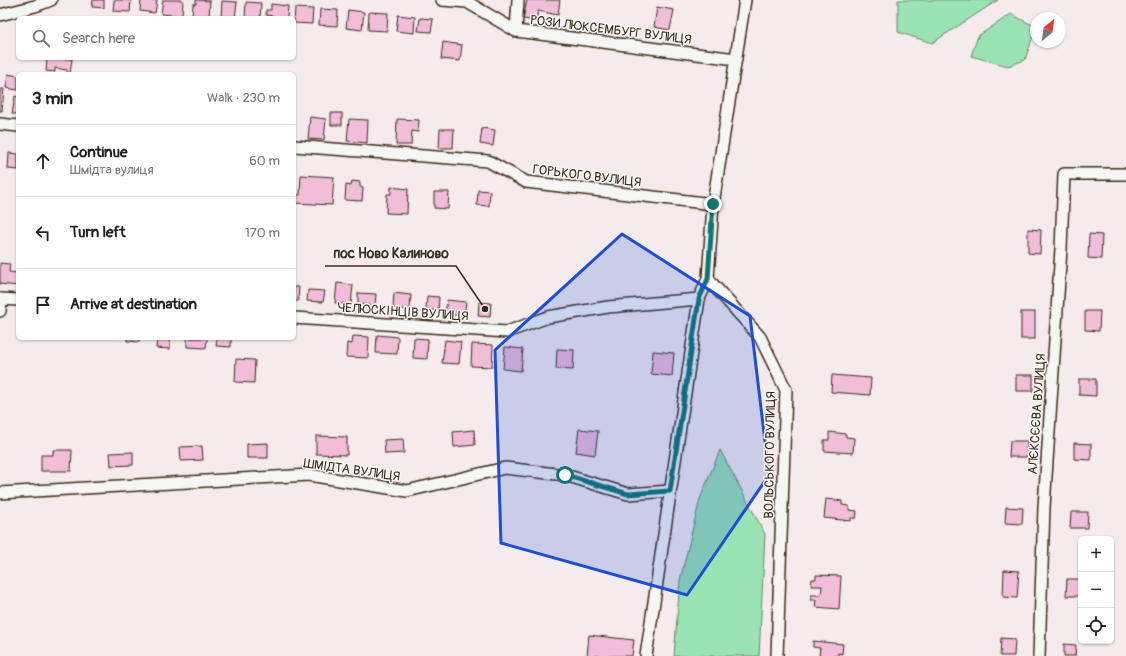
<!DOCTYPE html>
<html lang="en">
<head>
<meta charset="utf-8">
<style>
  :root { --surface:#fff; --page:#f6f6f6; --text:#222; --muted:#767676; --line:#e0e0e0 }
  body { margin:0; font-family:Pangolin,sans-serif; background:var(--page); color:var(--text) }
  .controls { position:absolute; right:12px; bottom:12px; display:grid; overflow:hidden; border-radius:6px; box-shadow:0 1px 3px #0004 }
  .controls button { width:36px; height:36px; display:grid; place-items:center; padding:0; border:0; border-bottom:1px solid var(--line); background:var(--surface); color:var(--text); font:20px sans-serif }
  .compass { position:absolute; left:1030px; top:12px; width:36px; height:36px; border-radius:50%; background:var(--surface); box-shadow:0 1px 3px #0004; rotate:29deg }
  .stop { position:absolute; width:12px; height:12px; margin:-9px; border:3px solid #0f766e; border-radius:50%; background:#fff }
  .stop.end { background:#0f766e; border-color:#fff; box-shadow:0 1px 4px #0008 }
  .list { margin:0; padding:0; list-style:none }
  h2 { display:flex; justify-content:space-between; align-items:center; height:52px; margin:0; padding:0 16px; font-size:17px }
  h2 small { font-size:13px; font-weight:400; color:var(--muted) }
  .list li { display:grid; grid-template-columns:26px 1fr auto; gap:12px; align-items:center; box-sizing:border-box; height:72px; padding:0 16px; border-top:1px solid var(--line) }
  .list b { display:block; font-size:15px; white-space:nowrap }
  .list p { margin:0; font-size:13px; white-space:nowrap; color:var(--muted) }
  .list em { font-size:13px; font-style:normal; color:var(--muted) }
  .icon { flex:none; width:22px; height:22px; fill:none; stroke:currentColor; stroke-width:2; stroke-linecap:round; stroke-linejoin:round }
  .map { position:relative; flex:none; width:1126px; height:656px; overflow:hidden }
  .search { position:absolute; background:var(--surface); box-shadow:0 1px 3px #0004; left:16px; top:16px; width:280px; height:44px; display:flex; align-items:center; gap:10px; box-sizing:border-box; padding:0 14px; border-radius:6px; color:var(--muted); font-size:15px }
  .panel { position:absolute; background:var(--surface); box-shadow:0 1px 3px #0004; left:16px; top:72px; width:280px; height:268px; border-radius:6px }
  .map>svg:first-child { display:block }
  .green { fill:#9ae3b2; stroke:#6a8668 }
  .building { fill:#f2bdd9; stroke:#3b2a1e }
  .lines { fill:none; stroke-linecap:round; stroke-linejoin:round }
  .minor-casing { stroke:#3b2a1e; stroke-width:14 }
  .minor { stroke:#f6f6f2; stroke-width:11 }
  .route { stroke:#0f766e; stroke-width:5 }
  .marked { fill:#1d4ed8; fill-opacity:0.2; stroke:#1d4ed8; stroke-width:3; stroke-linejoin:round }
  .labels { text-anchor:middle; stroke-width:3; stroke-linejoin:round; paint-order:stroke }
  .street-label { font-size:13px; fill:#3b2a1e; stroke:#f6f6f2 }
  .leader { fill:none; stroke:#3b2a1e; stroke-width:1.5 }
  .callout-dot { fill:#3b2a1e; stroke:#f6f6f2; stroke-width:1.5 }
  .callout-label { font-size:14px; text-anchor:middle; font-weight:bold; fill:#3b2a1e; stroke:#f6f6f2; stroke-width:3; stroke-linejoin:round; paint-order:stroke }
</style>
</head>
<body>
<div class="map">
<svg width="1126" height="656" viewBox="0 0 1126 656">
  <rect width="100%" height="100%" fill="#f5ebed"/>
  <filter id="ink" filterUnits="userSpaceOnUse"><feTurbulence type="fractalNoise" baseFrequency=".025" numOctaves="2"/><feDisplacementMap in="SourceGraphic" scale="8" xChannelSelector="R" yChannelSelector="G"/><feConvolveMatrix kernelMatrix="1 2 1 2 8 2 1 2 1" color-interpolation-filters="sRGB"/></filter>
  <g filter="url(#ink)">
    <g class="green">
      <path d="M898 0H998L932 43 898 32Z"/>
      <path d="M1011 14 1036 27 1025 60 1008 66 971 56 978 36Z"/>
      <path d="M720 450 765 534 759 656H674L680 580 700 499Z"/>
    </g>
    <g class="building">
      <path d="M93 0H104V8L92 7Z"/>
      <path d="M114 0H131L130 12 113 11Z"/>
      <path d="M141 0H157L155 13 140 11Z"/>
      <path d="M163 0H183L182 16 161 14Z"/>
      <path d="M196 0 210 1 209 18 192 17 193 4H196Z"/>
      <path d="M527 0H560L558 15 538 11 536 21 523 19Z"/>
      <path d="M222 1 237 2 235 18H221Z"/>
      <path d="M246 2 261 3 260 18H245Z"/>
      <path d="M271 4 288 6 287 18H272V16L266 15V10H271Z"/>
      <path d="M657 7 674 10 670 30 654 27Z"/>
      <path d="M295 8 313 9 312 24 294 23Z"/>
      <path d="M320 9 338 10 337 26 319 25Z"/>
      <path d="M348 10 364 12 362 30 346 28Z"/>
      <path d="M369 12 388 13 387 31 368 30Z"/>
      <path d="M398 15 415 17 414 33 396 31Z"/>
      <path d="M420 18 433 19 431 32 418 31Z"/>
      <path d="M443 42 462 45 460 61 441 59Z"/>
      <path d="M47 58 72 59 70 74H67V70L55 68V72L46 71Z"/>
      <path d="M8 74 18 76V90L6 88Z"/>
      <path d="M0 89H4L2 111H0Z"/>
      <path d="M15 96 18 97V114H12Z"/>
      <rect x="331" y="113" width="11" height="12"/>
      <path d="M310 117 326 119 324 140 308 139Z"/>
      <path d="M349 119 368 120 367 143 347 141Z"/>
      <path d="M397 119 419 120 418 132 412 131 411 145H396Z"/>
      <path d="M482 128 495 130 493 146 480 144Z"/>
      <path d="M440 129H454L453 148H439Z"/>
      <path d="M9 153 18 154V170L8 169Z"/>
      <path d="M301 175 334 177 332 205 294 203V195H300Z"/>
      <path d="M352 181 360 182V187L363 188 362 201 345 200 346 185 351 186Z"/>
      <path d="M391 187 408 189 407 214 386 213 387 194H391Z"/>
      <path d="M478 190 490 191 489 206 477 205Z"/>
      <path d="M434 192H449L448 209 434 208Z"/>
      <path d="M1028 229 1041 230 1040 254 1028 253Z"/>
      <path d="M1089 234 1102 235 1101 259 1088 258Z"/>
      <path d="M0 263 10 264 9 272 18 273V286L0 284Z"/>
      <path d="M337 283 353 285 351 304 335 303Z"/>
      <path d="M294 287H299L298 301H294Z"/>
      <path d="M308 290 325 291 323 302 307 301Z"/>
      <path d="M358 293 376 294 375 306 358 304Z"/>
      <path d="M394 293 411 295 410 310 393 308Z"/>
      <path d="M427 296 439 297 438 311 426 309Z"/>
      <path d="M447 300 466 302 464 316 445 314Z"/>
      <path d="M479 302 491 303 490 317 478 316Z"/>
      <path d="M1085 311H1100L1099 331 1085 330Z"/>
      <rect x="1021" y="312" width="14" height="27"/>
      <path d="M377 335 398 337 397 354 376 353Z"/>
      <path d="M353 336 369 337 368 358 346 357 347 343 352 344Z"/>
      <path d="M127 338H140L139 342 127 341Z"/>
      <path d="M157 338H170V349L156 348Z"/>
      <path d="M187 338H207L206 348 187 347Z"/>
      <path d="M217 338H231V347L216 346Z"/>
      <path d="M414 338 428 339 427 359 413 358Z"/>
      <path d="M445 340 461 342 459 364 442 363Z"/>
      <path d="M472 344 493 345 492 367 471 366Z"/>
      <path d="M505 347 523 349 521 371 503 369Z"/>
      <path d="M557 349 574 350 573 370 556 369Z"/>
      <path d="M653 351 674 353 672 376 651 374Z"/>
      <path d="M236 359 255 360 254 383 235 382Z"/>
      <path d="M832 375 871 378 870 395 831 392Z"/>
      <rect x="1016" y="375" width="17" height="16"/>
      <path d="M1079 379H1096V396L1079 395Z"/>
      <path d="M579 429 598 431 595 455 576 452Z"/>
      <path d="M474 430 475 445 454 447 453 432Z"/>
      <path d="M829 432 846 434V437L854 438 853 453 824 451V440H829Z"/>
      <path d="M316 436 347 437V455L316 454Z"/>
      <path d="M403 439 404 453 385 454 384 440Z"/>
      <path d="M1010 441H1027V457H1009Z"/>
      <path d="M268 443V458H247V444Z"/>
      <path d="M1074 443 1091 444V460L1074 459Z"/>
      <path d="M202 446 203 460 181 461 180 447Z"/>
      <path d="M53 450H72L71 471H41V455H53Z"/>
      <path d="M133 452V465L111 466 110 453Z"/>
      <path d="M826 499 842 501V505L849 506V510L857 511 856 518H851V521L824 518Z"/>
      <path d="M1006 507 1023 508 1022 524 1005 523Z"/>
      <path d="M1071 512H1088L1087 528H1070Z"/>
      <path d="M1004 570 1019 571 1017 598 1003 597Z"/>
      <path d="M1080 574 1081 596H1066L1067 579H1080Z"/>
      <path d="M816 575 841 576 839 609 815 607 816 600H811V595H821L822 586H811L812 579H816Z"/>
      <path d="M589 635 634 640 632 656H587Z"/>
      <path d="M1001 638 1015 639 1014 656H1000Z"/>
      <path d="M813 641 843 644 842 654 838 653V656H819L820 648 813 647Z"/>
      <path d="M1064 644 1076 645 1075 656H1064Z"/>
    </g>
    <g class="lines">
      <g class="minor-casing">
        <g id="minor">
          <path d="M442 0 467 2 516 31 736 59"/>
          <path d="M0 15 35 6 51 0"/>
          <path d="M516 31 518 0"/>
          <path d="M0 124 18 126"/>
          <path d="M294 146 488 161 526 182 713 204"/>
          <path d="M708 279 760 337 786 390 777 656"/>
          <path d="M0 299 18 300"/>
          <path d="M0 311 1 299"/>
          <path d="M294 318 507 332 548 317 608 307 699 299"/>
          <path d="M0 493 309 475 407 491 505 468 565 475 628 494 670 491"/>
          <path d="M646 656 699 299 708 279 713 204 745 0"/>
          <path d="M1039 656 1044 507 1061 249 1064 174H1126"/>
        </g>
      </g>
      <use href="#minor" class="minor"/>
    </g>
  </g>
  <g class="lines" filter="url(#ink)">
    <path class="route" d="M565 475 628 494 670 491 699 299 708 279 713 204"/>
  </g>
  <path class="marked" d="M622 234 750 316 769 475 687 595 501 543 495 350Z"/>
  <g class="labels">
    <g class="street-label">
      <text transform="translate(611 29) rotate(7)" y="5">РОЗИ ЛЮКСЕМБУРГ ВУЛИЦЯ</text>
      <text transform="translate(587 175) rotate(7)" y="5">ГОРЬКОГО ВУЛИЦЯ</text>
      <text transform="translate(403 311) rotate(4)" y="5">ЧЕЛЮСКІНЦІВ ВУЛИЦЯ</text>
      <text transform="translate(1036 414) rotate(-86)" y="5">АЛЄКСЄЄВА ВУЛИЦЯ</text>
      <text transform="translate(769 455) rotate(-89)" y="5">ВОЛЬСЬКОГО ВУЛИЦЯ</text>
      <text transform="translate(352 469) rotate(8)" y="5">ШМІДТА ВУЛИЦЯ</text>
    </g>
  </g>
  <path class="leader" d="M485 309L456 266H325"/>
  <circle class="callout-dot" cx="485" cy="309" r="4"/>
  <g class="callout-label">
    <text x="391" y="258">пос Ново Калиново</text>
  </g>
</svg>
<div class="controls">
<button>+</button>
<button>−</button>
<button><svg class="icon" aria-label="locate" viewBox="0 0 24 24"><circle cx="12" cy="12" r="6"/><path d="M12 2v4M12 18v4M2 12h4M18 12h4"/></svg></button>
</div>
<svg class="compass" viewBox="-18 -18 36 36"><path d="M0-13l5 13h-10z" fill="#e53935"/><path d="M0 13l5-13h-10z" fill="#767676"/></svg>
<div class="stop" style="left:565px;top:475px"></div>
<div class="stop end" style="left:713px;top:204px"></div>
<div class="search"><svg class="icon" aria-label="search" viewBox="0 0 24 24"><circle cx="10" cy="10" r="6"/><path d="M15 15l6 6"/></svg>Search here</div>
<section class="panel">
<h2>3 min<small>Walk · 230 m</small></h2>
<ul class="list">
<li><svg class="icon" aria-label="ahead" viewBox="0 0 24 24"><path d="M12 20V5M6 11l6-6 6 6"/></svg><div><b>Continue</b><p>Шмідта вулиця</p></div><em>60 m</em></li>
<li><svg class="icon" aria-label="left" viewBox="0 0 24 24"><path d="M17 20v-9H6M10 6l-5 5 5 5"/></svg><div><b>Turn left</b></div><em>170 m</em></li>
<li><svg class="icon" aria-label="arrive" viewBox="0 0 24 24"><path d="M6 21V4h12l-3 4 3 4H6"/></svg><div><b>Arrive at destination</b></div></li>
</ul>
</section>
</div>
</body>
</html>
